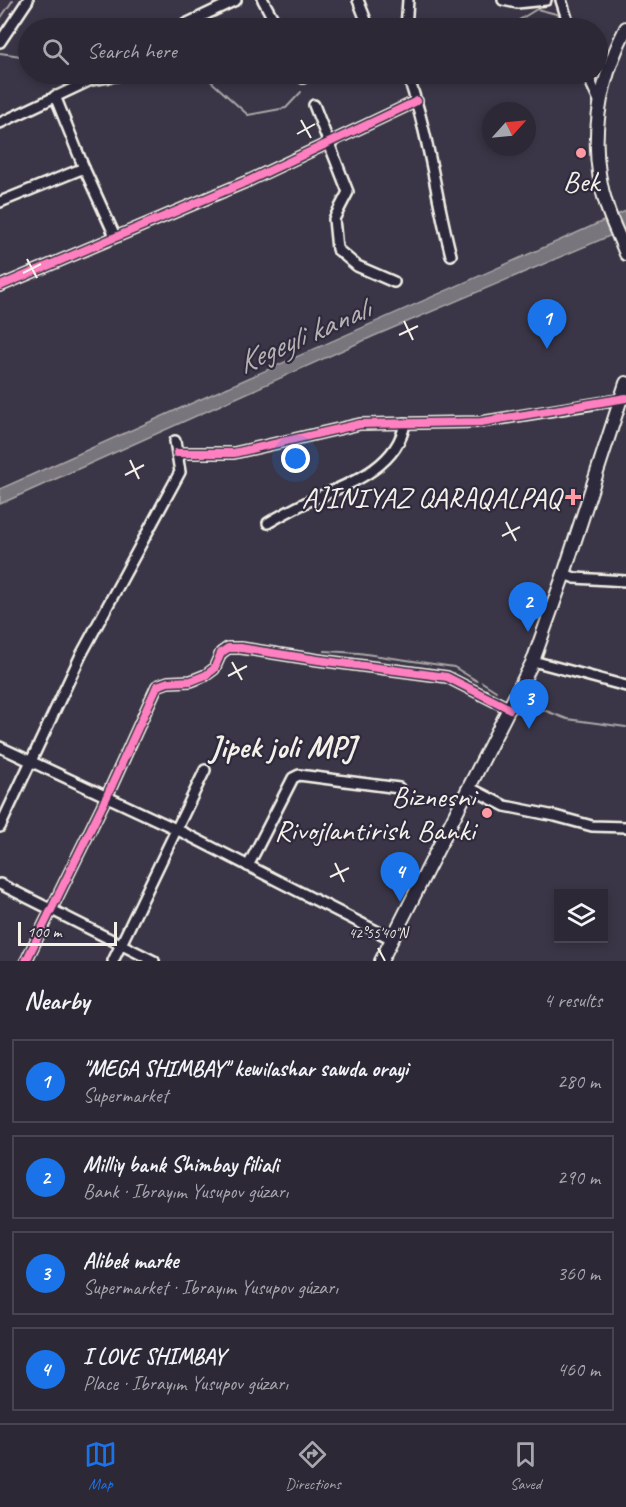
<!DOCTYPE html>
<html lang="en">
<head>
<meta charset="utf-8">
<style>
  :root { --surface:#2c2835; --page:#383441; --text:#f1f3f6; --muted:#a6a6ad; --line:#484450; --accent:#1a73e8 }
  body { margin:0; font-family:Caveat,sans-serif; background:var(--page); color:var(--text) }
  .controls { position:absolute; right:18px; bottom:18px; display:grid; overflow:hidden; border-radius:0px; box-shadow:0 3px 9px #0003 }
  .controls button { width:54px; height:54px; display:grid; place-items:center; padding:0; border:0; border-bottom:2px solid var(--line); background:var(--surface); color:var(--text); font:30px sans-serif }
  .compass { position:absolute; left:482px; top:102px; width:54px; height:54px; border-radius:50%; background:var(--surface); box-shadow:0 3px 9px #0003; rotate:63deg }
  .scale { position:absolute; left:18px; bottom:15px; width:99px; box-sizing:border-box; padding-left:6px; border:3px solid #f4f1e8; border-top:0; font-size:16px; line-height:21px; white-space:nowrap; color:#f4f1e8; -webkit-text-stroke:4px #2f2a3d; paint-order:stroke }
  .you { position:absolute; left:296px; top:459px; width:21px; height:21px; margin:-15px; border:4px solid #fff; border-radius:50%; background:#1a73e8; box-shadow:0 0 0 9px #1a73e833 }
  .badge { display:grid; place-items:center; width:39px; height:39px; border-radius:50%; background:var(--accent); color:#fff; font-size:20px; font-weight:700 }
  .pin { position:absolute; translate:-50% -50px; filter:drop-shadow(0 2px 3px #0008) }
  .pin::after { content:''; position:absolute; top:32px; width:21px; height:18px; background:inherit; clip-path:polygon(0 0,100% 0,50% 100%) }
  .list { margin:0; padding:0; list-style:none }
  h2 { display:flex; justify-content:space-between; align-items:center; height:78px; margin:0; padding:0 24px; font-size:26px }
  h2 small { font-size:20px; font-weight:400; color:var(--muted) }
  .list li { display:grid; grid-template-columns:39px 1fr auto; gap:18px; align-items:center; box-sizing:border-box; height:84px; margin:0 12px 12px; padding:0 12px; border:2px solid var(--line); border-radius:0px }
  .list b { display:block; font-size:22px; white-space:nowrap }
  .list p { margin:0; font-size:20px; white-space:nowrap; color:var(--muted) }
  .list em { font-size:20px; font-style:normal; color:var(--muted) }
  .icon { flex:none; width:33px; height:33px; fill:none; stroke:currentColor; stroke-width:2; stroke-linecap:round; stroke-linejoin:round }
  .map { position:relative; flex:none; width:626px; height:961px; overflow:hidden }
  .search { position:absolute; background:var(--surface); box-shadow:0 3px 9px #0003; left:18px; right:18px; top:18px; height:66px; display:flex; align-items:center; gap:15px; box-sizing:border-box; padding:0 21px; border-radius:33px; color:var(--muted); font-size:22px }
  .sheet { height:462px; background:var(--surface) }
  nav { display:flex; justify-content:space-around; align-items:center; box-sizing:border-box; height:84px; border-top:2px solid var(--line); background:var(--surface); font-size:16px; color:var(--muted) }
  nav a { display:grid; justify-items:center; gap:3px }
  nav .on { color:var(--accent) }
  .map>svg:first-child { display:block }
  .water { fill:#78747b; stroke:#aaa6a7; stroke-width:1.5 }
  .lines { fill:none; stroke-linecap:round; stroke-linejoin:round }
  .stream { stroke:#aaa6a7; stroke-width:2 }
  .minor-casing { stroke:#f4f1e8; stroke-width:14 }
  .major-casing { stroke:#f4f1e8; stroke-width:16 }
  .minor { stroke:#2f2a3d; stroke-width:9 }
  .major { stroke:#2f2a3d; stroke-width:12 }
  .cycleway-casing { stroke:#2f2a3d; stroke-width:11 }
  .cycleway { stroke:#ff80c0; stroke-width:8 }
  .ticks { fill:none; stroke:#f4f1e8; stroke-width:2 }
  .poi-dot { fill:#ff9aa2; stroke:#2f2a3d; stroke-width:2 }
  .labels { text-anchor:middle; stroke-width:4.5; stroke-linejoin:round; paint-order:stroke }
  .poi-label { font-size:30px; fill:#f4f1e8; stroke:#2f2a3d; text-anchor:end }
  .water-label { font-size:32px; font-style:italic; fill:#b6b2b2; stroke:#2f2a3d }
  .neighbourhood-label { font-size:32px; font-weight:bold; fill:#f4f1e8; stroke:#2f2a3d }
  .ticks-label { font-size:15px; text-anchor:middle; fill:#f4f1e8; stroke:#2f2a3d; stroke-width:4.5; stroke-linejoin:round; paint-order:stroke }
</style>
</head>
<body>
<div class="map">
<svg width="626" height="961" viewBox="0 0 626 961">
  <rect width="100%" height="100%" fill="#3b3647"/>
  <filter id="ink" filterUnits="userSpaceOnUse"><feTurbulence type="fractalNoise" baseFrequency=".0167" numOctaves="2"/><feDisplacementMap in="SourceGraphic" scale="12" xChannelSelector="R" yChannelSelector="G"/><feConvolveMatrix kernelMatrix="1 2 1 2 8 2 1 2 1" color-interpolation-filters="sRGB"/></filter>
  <g filter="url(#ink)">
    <path class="water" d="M626 211V229L374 336 0 504V489C208 395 417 304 626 211Z"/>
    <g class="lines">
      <g class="stream">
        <path d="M0 19 13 0"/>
        <path d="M506 28 537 9 560 15"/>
        <path d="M0 53 28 57"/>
        <path d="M203 74 248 115 286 108 301 92"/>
        <path d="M362 74H373"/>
        <path d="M316 82 331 74"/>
        <path d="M325 651 359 653 454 667 477 681"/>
        <path d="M482 682 496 691"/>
        <path d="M533 706 567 719 626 727"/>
      </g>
      <g class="minor-casing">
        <g id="minor">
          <path d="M263 0 278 28"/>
          <path d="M358 0 369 28"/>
          <path d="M503 0 517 3 546 0"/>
          <path d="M561 0 570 28"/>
          <path d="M177 28 236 0"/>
          <path d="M406 28 408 0"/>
          <path d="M0 42 28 0"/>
          <path d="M301 74 303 78"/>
          <path d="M407 74C429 132 435 195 451 255"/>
          <path d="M587 74 600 103"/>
          <path d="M55 96 84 168 115 236"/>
          <path d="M314 105 348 192 334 219 337 249 357 266 394 282"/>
          <path d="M0 123 91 80 126 74"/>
          <path d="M0 202 84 168"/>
          <path d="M0 286 248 181 417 101"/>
          <path d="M177 453H234L360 424 481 422 624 399"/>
          <path d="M268 523C281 515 295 508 309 501 346 485 397 469 405 423"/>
          <path d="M564 574 575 578 626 581"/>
          <path d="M533 661 626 686"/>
          <path d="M0 747 176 829 392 939"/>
          <path d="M470 788 505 806 555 816 592 826 626 827"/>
          <path d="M0 827 81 655 180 472 175 441"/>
          <path d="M248 866 293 778 299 775 399 788"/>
          <path d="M0 884 154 961"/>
          <path d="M26 961 107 796 157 686 168 682 191 681 206 675 214 669 221 653 228 648H241L318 660 447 677 510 709"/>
          <path d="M113 961 205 770"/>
        </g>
      </g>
      <g class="major-casing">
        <g id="major">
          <path d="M626 28C598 84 587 146 607 207 612 223 620 238 626 254"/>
          <path d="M381 961 533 661 564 574 626 383"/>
        </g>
      </g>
      <use href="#minor" class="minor"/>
      <use href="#major" class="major"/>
      <g class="cycleway-casing">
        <g id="cycleway">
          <path d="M0 286 248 181 417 101"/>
          <path d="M177 453H234L360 424 481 422 626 398"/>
          <path d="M26 961 107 796 157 686 168 682 191 681 206 675 214 669 221 653 228 648H241L318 660 447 677 510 709"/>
        </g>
      </g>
      <use href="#cycleway" class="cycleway"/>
    </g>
  </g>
  <path class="ticks" d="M301 120 311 138M297 134 315 124M27 259 37 278M23 273 41 264M404 321 413 340M399 335 418 326M130 460 139 479M125 475 144 465M506 522 516 541M502 536 520 527M232 662 242 680M228 676 247 666M335 863 344 882M330 877 349 868M378 948 385 961"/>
  <g class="poi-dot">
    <circle cx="581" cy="153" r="6"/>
    <path d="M570 488h6v6h6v6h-6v6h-6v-6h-6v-6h6z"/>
    <circle cx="487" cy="813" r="6"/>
  </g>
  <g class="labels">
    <g class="poi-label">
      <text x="581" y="191" text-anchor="middle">Bek</text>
      <text x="561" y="507">AJINIYAZ QARAQALPAQ</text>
      <text x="475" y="806">Biznesni<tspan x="475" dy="34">Rivojlantirish Banki</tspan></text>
    </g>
    <g class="water-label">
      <text transform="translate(303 335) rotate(-24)" y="11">Kegeyli kanalı</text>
    </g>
    <g class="neighbourhood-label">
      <text x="282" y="757">Jipek joli MPJ</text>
    </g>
  </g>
  <g class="ticks-label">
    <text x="378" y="938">42°55'40"N</text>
  </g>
</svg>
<div class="controls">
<button><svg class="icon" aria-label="layers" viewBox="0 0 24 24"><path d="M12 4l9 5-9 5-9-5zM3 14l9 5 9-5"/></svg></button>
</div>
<svg class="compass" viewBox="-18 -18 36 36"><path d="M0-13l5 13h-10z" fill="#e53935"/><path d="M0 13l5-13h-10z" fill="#a6a6ad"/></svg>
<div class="scale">100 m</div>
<div class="you"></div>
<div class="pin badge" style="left:547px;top:349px">1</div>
<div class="pin badge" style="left:528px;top:632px">2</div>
<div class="pin badge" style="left:529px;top:729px">3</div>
<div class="pin badge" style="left:400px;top:902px">4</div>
<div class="search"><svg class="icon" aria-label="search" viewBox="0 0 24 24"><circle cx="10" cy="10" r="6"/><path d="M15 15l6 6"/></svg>Search here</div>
</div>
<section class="sheet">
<h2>Nearby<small>4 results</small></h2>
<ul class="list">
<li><span class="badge">1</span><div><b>&quot;MEGA SHIMBAY&quot; kewilashar sawda orayi</b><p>Supermarket</p></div><em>280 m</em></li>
<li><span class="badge">2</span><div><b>Milliy bank Shimbay filiali</b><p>Bank · Ibrayım Yusupov gúzarı</p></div><em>290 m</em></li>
<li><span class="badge">3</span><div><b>Alibek marke</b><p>Supermarket · Ibrayım Yusupov gúzarı</p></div><em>360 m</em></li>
<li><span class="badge">4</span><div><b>I LOVE SHIMBAY</b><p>Place · Ibrayım Yusupov gúzarı</p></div><em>460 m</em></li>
</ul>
</section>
<nav>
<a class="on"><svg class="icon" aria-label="map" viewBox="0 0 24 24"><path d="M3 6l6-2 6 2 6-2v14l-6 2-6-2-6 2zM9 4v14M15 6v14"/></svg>Map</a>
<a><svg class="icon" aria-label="directions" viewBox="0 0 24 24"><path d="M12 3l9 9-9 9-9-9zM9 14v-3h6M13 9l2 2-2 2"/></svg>Directions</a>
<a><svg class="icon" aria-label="saved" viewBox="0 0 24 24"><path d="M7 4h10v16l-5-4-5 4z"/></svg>Saved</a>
</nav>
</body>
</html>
